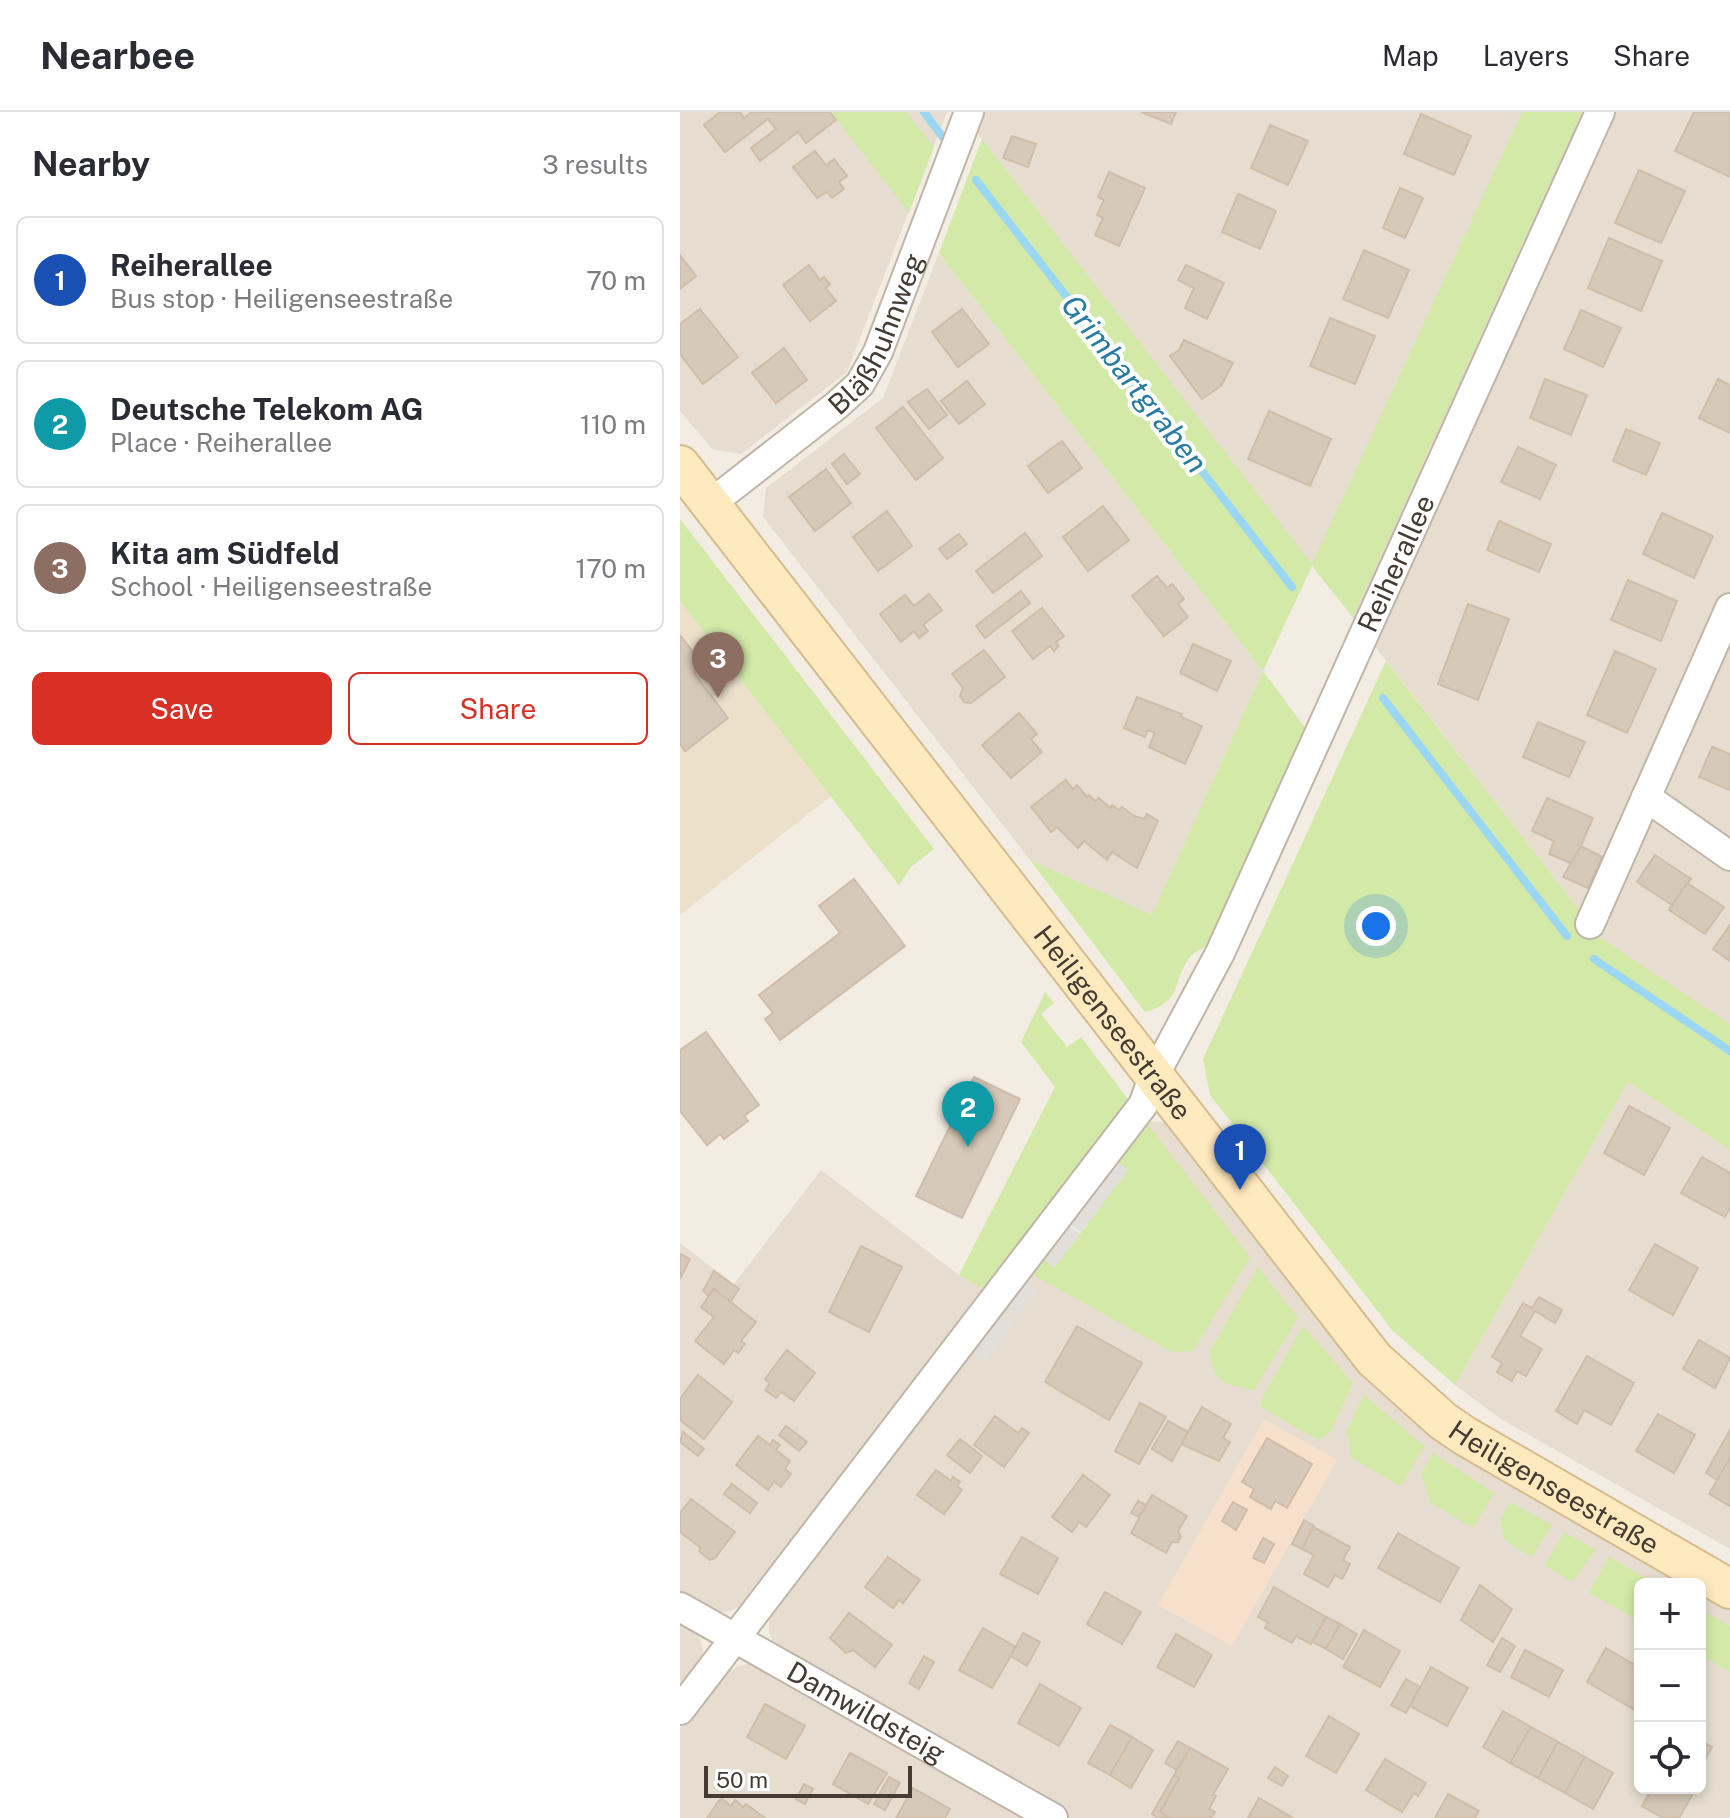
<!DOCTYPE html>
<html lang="en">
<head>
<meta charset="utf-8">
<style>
  :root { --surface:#fff; --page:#f2f2f3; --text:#2b2b33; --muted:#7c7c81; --line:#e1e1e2; --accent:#d93025 }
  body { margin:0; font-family:"Public Sans",sans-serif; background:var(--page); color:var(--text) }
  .controls { position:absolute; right:24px; bottom:24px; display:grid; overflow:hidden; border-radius:12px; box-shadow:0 4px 12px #0003 }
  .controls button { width:72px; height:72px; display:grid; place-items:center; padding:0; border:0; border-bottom:2px solid var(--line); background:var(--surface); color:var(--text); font:40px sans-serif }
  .scale { position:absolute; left:24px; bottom:20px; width:208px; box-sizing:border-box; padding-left:8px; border:4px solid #443b33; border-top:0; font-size:22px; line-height:28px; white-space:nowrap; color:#443b33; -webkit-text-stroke:6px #fff; paint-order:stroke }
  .you { position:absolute; left:696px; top:814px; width:28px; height:28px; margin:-20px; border:6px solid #fff; border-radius:50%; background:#1a73e8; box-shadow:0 0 0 12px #1a73e833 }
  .badge { display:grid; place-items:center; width:52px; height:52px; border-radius:50%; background:var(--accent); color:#fff; font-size:26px; font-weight:700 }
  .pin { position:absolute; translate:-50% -66px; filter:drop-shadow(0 2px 4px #0008) }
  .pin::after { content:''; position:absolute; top:42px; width:28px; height:24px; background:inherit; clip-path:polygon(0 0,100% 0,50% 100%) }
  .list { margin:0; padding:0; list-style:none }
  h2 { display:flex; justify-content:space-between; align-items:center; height:104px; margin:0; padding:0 32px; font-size:34px }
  h2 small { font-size:26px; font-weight:400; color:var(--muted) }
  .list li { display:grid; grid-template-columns:52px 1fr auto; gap:24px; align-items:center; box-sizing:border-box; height:128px; margin:0 16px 16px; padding:0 16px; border:2px solid var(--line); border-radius:12px }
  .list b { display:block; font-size:30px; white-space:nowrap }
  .list p { margin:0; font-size:26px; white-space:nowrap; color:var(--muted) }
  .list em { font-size:26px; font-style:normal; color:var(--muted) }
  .actions { display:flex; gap:16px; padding:24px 32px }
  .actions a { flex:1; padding:18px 0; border:2px solid var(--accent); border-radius:12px; text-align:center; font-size:28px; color:var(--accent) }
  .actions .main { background:var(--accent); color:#fff }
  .icon { flex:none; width:44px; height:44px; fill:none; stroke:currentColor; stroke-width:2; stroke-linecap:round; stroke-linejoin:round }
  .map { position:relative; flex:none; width:1050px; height:1706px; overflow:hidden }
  header { display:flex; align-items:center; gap:48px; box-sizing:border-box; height:112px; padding:0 40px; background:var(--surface); border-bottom:2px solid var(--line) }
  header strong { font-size:38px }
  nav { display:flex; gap:44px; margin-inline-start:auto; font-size:28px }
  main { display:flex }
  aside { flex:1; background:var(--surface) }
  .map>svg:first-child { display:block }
  .residential { fill:#e6ddd0 }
  .commercial { fill:#f6e0cb }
  .education { fill:#ece0cb }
  .green { fill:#d2e9a8 }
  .parking { fill:#e2dfdb }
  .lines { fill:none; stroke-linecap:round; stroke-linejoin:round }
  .stream { stroke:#9bd7f3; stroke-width:8 }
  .building { fill:#d7c9ba; stroke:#cfbdaa; stroke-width:2 }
  .minor-casing { stroke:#c1b5a8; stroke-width:32 }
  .secondary-casing { stroke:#d4bc8f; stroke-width:42 }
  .minor { stroke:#fff; stroke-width:28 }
  .secondary { stroke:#ffe9bf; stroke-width:38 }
  .labels { text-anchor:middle; stroke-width:8; stroke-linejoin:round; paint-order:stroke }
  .street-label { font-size:28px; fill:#443b33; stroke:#fff }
  .water-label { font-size:30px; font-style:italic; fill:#267aa3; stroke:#fff }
</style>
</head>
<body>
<header>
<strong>Nearbee</strong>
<nav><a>Map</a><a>Layers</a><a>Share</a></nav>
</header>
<main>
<aside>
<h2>Nearby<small>3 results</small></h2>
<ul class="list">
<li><span class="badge" style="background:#1a4fb4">1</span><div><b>Reiherallee</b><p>Bus stop · Heiligenseestraße</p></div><em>70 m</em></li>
<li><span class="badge" style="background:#0f9aa8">2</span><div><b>Deutsche Telekom AG</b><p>Place · Reiherallee</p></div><em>110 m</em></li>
<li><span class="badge" style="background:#8d6e63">3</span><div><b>Kita am Südfeld</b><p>School · Heiligenseestraße</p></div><em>170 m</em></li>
</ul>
<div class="actions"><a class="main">Save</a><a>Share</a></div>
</aside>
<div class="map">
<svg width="1050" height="1706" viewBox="0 0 1050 1706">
  <rect width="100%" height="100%" fill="#f2ece2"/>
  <g class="residential">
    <path d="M0 0H267L167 260 61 342 32 337 0 299Z"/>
    <path d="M281 0H1050V912L921 826Z"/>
    <path d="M259 141 583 559 472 804 350 748 83 405 86 376 203 286Z"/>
    <path d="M948 970 1050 1038V1437L821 1307 775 1273Z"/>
    <path d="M478 1009 490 1013 628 1187 1015 1472H960V1676H1020V1475L1050 1492V1706H389L108 1547 95 1534 89 1521V1504L346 1159 375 1155 448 1058 463 1011Z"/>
    <path d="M141 1058 279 1163 307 1179 70 1492 46 1500 23 1496 0 1487V1131L54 1172Z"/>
    <path d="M0 1507 18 1521 23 1538 22 1547 0 1582Z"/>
    <path d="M79 1551 356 1706H0V1616L42 1562 61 1553Z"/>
  </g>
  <path class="commercial" d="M584 1307 657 1348 552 1534 478 1493Z"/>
  <path class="education" d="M0 489 151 684 0 803Z"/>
  <g class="green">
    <path d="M151 0H226L254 35 229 101Z"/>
    <path d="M842 0H902L673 505 632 454 583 559 628 620 534 830C528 834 517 838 512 843 491 866 505 890 465 900L350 748 472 803 583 559 259 141 302 27 632 452Z"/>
    <path d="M0 407 254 737 231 755 219 773 0 489Z"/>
    <path d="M706 549 921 826 1050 912V1038L948 970 775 1273 713 1219 530 983 523 947Z"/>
    <path d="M365 880 374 891 361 902 387 935 401 925 450 990 307 1179 279 1163 375 975 341 930Z"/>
    <path d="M466 1010 570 1145 513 1239 492 1240 346 1159 357 1143 375 1155 448 1058 431 1045Z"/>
    <path d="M578 1155 618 1206 574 1278C544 1272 536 1273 529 1241Z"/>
    <path d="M623 1214 673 1271 650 1321 638 1328 582 1296 580 1290Z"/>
    <path d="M684 1283 744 1334 721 1375 671 1345 669 1325 666 1321Z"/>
    <path d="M753 1341 814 1381 793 1416 751 1391 741 1362Z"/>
    <path d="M830 1390 872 1413 852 1445 825 1429 820 1409Z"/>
    <path d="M884 1420 916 1438 892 1470 865 1453Z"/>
    <path d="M929 1445 976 1472H960V1509L909 1481Z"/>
    <path d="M1020 1497 1050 1514V1560L1020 1543Z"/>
  </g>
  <g class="parking">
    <path d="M431 1045 448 1058 401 1120 384 1108Z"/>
    <path d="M383 1109 400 1122 374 1156 357 1143Z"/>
    <path d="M340 1166 358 1179 337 1206 320 1193Z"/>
    <path d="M318 1196 335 1209 304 1251 286 1237Z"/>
  </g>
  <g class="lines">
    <g class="stream">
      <path d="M244 0 265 28"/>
      <path d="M296 68 612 475"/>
      <path d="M703 586 887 824"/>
      <path d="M914 847 1050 939"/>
    </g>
  </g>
  <g class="building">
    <path d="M40 0H60L64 6 72 0H150L156 8 126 31 118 20 80 49 71 36 96 17 88 7 45 40 24 13Z"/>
    <path d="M461 0H496L491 12Z"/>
    <path d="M1014 0H1050V65L995 39Z"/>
    <path d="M741 2 791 24 774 63 724 42Z"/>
    <path d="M590 13 628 29 608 73 571 56Z"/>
    <path d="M332 24 356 32 348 55 323 46Z"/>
    <path d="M135 39 146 53 154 47 167 64 159 70 164 77 152 86 147 80 137 86 113 55Z"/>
    <path d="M959 58 1005 79 981 131 935 111Z"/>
    <path d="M429 60 465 76 439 134 415 123 423 106 417 103 424 88 418 85Z"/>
    <path d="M720 76 743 86 725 126 703 116Z"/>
    <path d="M558 82 596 99 580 137 542 120Z"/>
    <path d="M929 126 982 149 961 199 908 176Z"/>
    <path d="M684 138 729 158 708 206 663 187Z"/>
    <path d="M0 143 16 164 0 177Z"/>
    <path d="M129 153 140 168 144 165 150 172 146 176 156 189 130 209 103 173Z"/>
    <path d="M506 153 544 171 527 207 505 196 514 176 498 168Z"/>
    <path d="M20 197 58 245 23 272 0 242V212Z"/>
    <path d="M282 197 309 232 278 255 252 220Z"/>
    <path d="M901 198 941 216 923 255 884 237Z"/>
    <path d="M650 206 695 224 675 272 630 254Z"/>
    <path d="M504 228 553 251 541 274 522 287 490 244 499 238Z"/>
    <path d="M104 236 127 268 96 291 72 261Z"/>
    <path d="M865 267 907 283 891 323 850 306Z"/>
    <path d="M1038 267 1050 273V321L1019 306Z"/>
    <path d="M287 269 305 292 279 312 261 289Z"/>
    <path d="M247 277 267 303 249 317 228 290Z"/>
    <path d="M223 295 263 346 236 368 196 316Z"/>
    <path d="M589 299 651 327 630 374 568 347Z"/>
    <path d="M946 317 980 331 966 363 933 349Z"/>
    <path d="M382 329 402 356 368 381 348 354Z"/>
    <path d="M838 335 876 353 860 387 821 370Z"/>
    <path d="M164 342 180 362 167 372 152 352Z"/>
    <path d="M146 357 171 391 135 419 109 385Z"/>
    <path d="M423 394 449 428 408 459 383 425Z"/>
    <path d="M207 399 232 434 198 459 173 425Z"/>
    <path d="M982 401 1033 424 1014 466 963 442Z"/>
    <path d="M819 409 871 432 859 460 807 438Z"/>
    <path d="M345 421 362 444 313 481 296 459Z"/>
    <path d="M279 422 287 432 267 447 259 437Z"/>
    <path d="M477 464 487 476 492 472 504 487 498 492 508 505 484 524 452 484Z"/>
    <path d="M948 468 997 489 981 529 931 508Z"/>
    <path d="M341 479 350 491 305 526 296 514Z"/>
    <path d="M249 482 262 498 243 513 248 519 239 526 234 519 221 530 200 502 225 483 234 494Z"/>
    <path d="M788 492 829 507 798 588 758 572Z"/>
    <path d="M362 496 384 524 376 530 379 534 374 539 370 534 353 547 332 519Z"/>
    <path d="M0 523 24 554 14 561 48 606 5 639 0 632Z"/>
    <path d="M513 532 551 549 537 579 500 561Z"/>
    <path d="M304 538 325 565 291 591 284 590 280 584 283 576 272 562Z"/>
    <path d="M935 539 976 557 947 621 907 603Z"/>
    <path d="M457 585 502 602 501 605 522 614 505 652 469 635 475 621 468 618 465 625 444 616Z"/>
    <path d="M339 601 357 622 351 627 362 640 331 666 302 633Z"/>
    <path d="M858 610 905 630 889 665 843 645Z"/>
    <path d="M1032 635 1050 642V678L1019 665Z"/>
    <path d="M386 668 393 677 397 673 407 685 409 683 415 689 419 686 430 696 432 693 439 698 442 695 454 704 464 707 467 702 478 709 457 756 432 740 427 748 404 729 398 736 377 715 371 720 351 695Z"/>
    <path d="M867 686 913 706 893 752 869 742 874 729 852 719Z"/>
    <path d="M901 734 922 745 908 776 883 765Z"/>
    <path d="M975 743 1011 767 992 793 957 770Z"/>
    <path d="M174 767 225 834 100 928 85 907 93 901 79 883 160 821 139 794Z"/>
    <path d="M1007 771 1044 795 1025 822 989 798Z"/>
    <path d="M1050 813V849L1033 837Z"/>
    <path d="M26 920 79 993 64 1004 68 1009 44 1027 40 1022 27 1033 0 999V938Z"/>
    <path d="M294 965 340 987 282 1106 236 1084Z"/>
    <path d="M949 994 990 1016 964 1063 924 1041Z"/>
    <path d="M1022 1045 1050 1061V1096L1045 1105 1001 1081Z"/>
    <path d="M975 1132 1018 1156 993 1203 949 1178Z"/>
    <path d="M181 1134 222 1155 189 1220 149 1200Z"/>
    <path d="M0 1142 10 1147 0 1167Z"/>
    <path d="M34 1159 59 1177 50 1190 34 1177 29 1184 23 1179Z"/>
    <path d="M34 1177 76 1210 61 1229 65 1232 58 1241 54 1238 44 1252 15 1229 34 1205 21 1195Z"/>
    <path d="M859 1185 882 1198 875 1211 855 1199 840 1224 862 1237 846 1264 837 1259 832 1269 817 1260 822 1251 812 1245 843 1191 852 1196Z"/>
    <path d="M397 1214 462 1251 429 1308 365 1270Z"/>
    <path d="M1019 1228 1050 1246 1035 1276 1003 1257Z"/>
    <path d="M107 1238 135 1261 114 1289 101 1280 96 1286 85 1278 90 1271 85 1267Z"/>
    <path d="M907 1244 954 1271 931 1313 904 1298 897 1312 876 1299Z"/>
    <path d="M18 1263 52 1290 24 1327 0 1308V1287Z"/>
    <path d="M460 1291 486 1305 459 1352 435 1339Z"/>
    <path d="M522 1295 551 1312 543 1326 550 1330 539 1349 501 1332Z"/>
    <path d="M978 1302 1015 1323 994 1361 956 1339Z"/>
    <path d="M315 1304 338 1321 342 1316 349 1321 324 1355 294 1333Z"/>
    <path d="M488 1309 508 1320 492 1349 472 1337Z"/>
    <path d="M106 1314 127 1330 119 1339 99 1323Z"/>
    <path d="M1050 1318V1346L1038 1368 1026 1361Z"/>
    <path d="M3 1320 24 1337 18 1344 0 1330Z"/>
    <path d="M78 1324 90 1333 93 1328 100 1333 96 1338 110 1349 105 1357 111 1362 101 1375 94 1370 88 1378 56 1353Z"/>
    <path d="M587 1326 632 1352 607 1396 595 1389 591 1397 570 1385 574 1377 562 1370Z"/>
    <path d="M280 1327 302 1344 290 1361 267 1343Z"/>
    <path d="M1050 1346V1394L1029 1382Z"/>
    <path d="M256 1358 271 1369 273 1365 280 1370 277 1374 282 1378 264 1402 237 1383Z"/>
    <path d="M403 1363 430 1383 406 1415 399 1410 392 1420 372 1405Z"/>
    <path d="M52 1372 77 1391 70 1401 44 1382Z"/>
    <path d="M472 1383 507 1404 498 1419 501 1425 498 1430H492L486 1441 451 1421Z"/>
    <path d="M11 1387 55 1420 35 1446 30 1448 19 1439 21 1436 0 1420V1401Z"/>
    <path d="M458 1389 466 1393 459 1405 451 1401Z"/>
    <path d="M553 1390 567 1398 556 1418 542 1409Z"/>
    <path d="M624 1408 634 1414 622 1437 612 1432Z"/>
    <path d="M633 1415 670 1435 663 1448 670 1452 662 1467 655 1463 648 1475 624 1462 634 1443 622 1437Z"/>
    <path d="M718 1421 779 1456 760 1490 698 1456Z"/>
    <path d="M342 1425 378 1446 358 1482 320 1462Z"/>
    <path d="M583 1426 594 1432 584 1451 573 1446Z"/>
    <path d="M208 1445 240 1468 223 1491 219 1488 213 1496 185 1475Z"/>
    <path d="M800 1473 832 1497 813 1530 781 1508Z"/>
    <path d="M594 1475 646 1505 631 1532 616 1524 612 1531 585 1516 588 1510 578 1505Z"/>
    <path d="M425 1480 461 1500 442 1532 407 1512Z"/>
    <path d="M169 1501 212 1533 195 1555 173 1538 166 1541 150 1526Z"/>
    <path d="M646 1505 660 1512 646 1537 633 1530Z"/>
    <path d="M660 1512 677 1522 663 1547 646 1537Z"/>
    <path d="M303 1516 336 1535 312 1576 279 1558Z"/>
    <path d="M684 1518 720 1539 700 1575 663 1555Z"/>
    <path d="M343 1521 360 1530 347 1554 331 1544Z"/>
    <path d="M496 1522 532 1543 514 1575 477 1555Z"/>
    <path d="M822 1526 835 1534 820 1560 807 1553Z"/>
    <path d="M926 1536 960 1556V1601L907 1570Z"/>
    <path d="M845 1538 883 1558 869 1585 831 1565Z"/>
    <path d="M244 1544 254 1550 239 1577 229 1571Z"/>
    <path d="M751 1555 788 1576 767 1614 730 1594Z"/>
    <path d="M726 1567 740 1575 726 1601 711 1593Z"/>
    <path d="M360 1572 401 1596 379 1634 338 1611Z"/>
    <path d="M85 1592 125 1614 106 1647 67 1625Z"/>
    <path d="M823 1599 851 1615 830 1651 803 1635Z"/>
    <path d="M649 1604 679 1622 656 1661 626 1644Z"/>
    <path d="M430 1613 452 1625 430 1663 408 1651Z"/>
    <path d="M851 1615 878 1630 858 1666 830 1651Z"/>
    <path d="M452 1625 473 1638 451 1676 430 1663Z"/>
    <path d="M498 1629 510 1636 497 1658 485 1651Z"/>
    <path d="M1020 1629 1032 1635 1020 1657Z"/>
    <path d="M878 1630 905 1645 885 1681 858 1666Z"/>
    <path d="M510 1636 548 1657 533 1683 536 1684 529 1697 535 1700 531 1706H490L480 1700 499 1666 494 1663Z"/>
    <path d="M170 1641 207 1661 188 1692 153 1672Z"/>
    <path d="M905 1645 933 1661 913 1697 885 1681Z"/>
    <path d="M705 1647 746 1671 738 1684 734 1681 722 1700 686 1678Z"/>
    <path d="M595 1655 608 1664 602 1674 588 1666Z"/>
    <path d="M494 1663 499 1666 480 1700 490 1706H478L472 1702Z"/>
    <path d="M209 1665 220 1671 205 1698 194 1692Z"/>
    <path d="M124 1672 133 1677 125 1692 116 1687Z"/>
    <path d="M233 1676 270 1697 265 1706H216Z"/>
    <path d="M972 1676H1016L999 1706H983L962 1694Z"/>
    <path d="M768 1682 799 1699 795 1706H755Z"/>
    <path d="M41 1686 51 1694 55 1688 63 1695 66 1692 85 1706H27Z"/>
    <path d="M579 1686 613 1706H568Z"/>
  </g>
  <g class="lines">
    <g class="minor-casing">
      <g id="minor">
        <path id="s1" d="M30 392 157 293 180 272 198 240 289 0"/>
        <path d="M966 685 1050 744"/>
        <path d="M910 812 1050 496"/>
        <path id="s2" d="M0 1495 373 1706"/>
        <path id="s3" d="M0 1598 463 993 473 966 540 841 920 0"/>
      </g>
    </g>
    <g class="secondary-casing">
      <g id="secondary">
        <path id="s4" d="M0 353 694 1247 763 1309 785 1324 1050 1477"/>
      </g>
    </g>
    <use href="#minor" class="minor"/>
    <use href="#secondary" class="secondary"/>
  </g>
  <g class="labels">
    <g class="street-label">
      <text dy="10" stroke="none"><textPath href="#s1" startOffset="244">Bläßhuhnweg</textPath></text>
      <text dy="10" stroke="none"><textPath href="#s3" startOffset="1360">Reiherallee</textPath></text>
      <text dy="10" stroke="none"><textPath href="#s4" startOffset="706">Heiligenseestraße</textPath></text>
      <text dy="10" stroke="none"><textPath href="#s4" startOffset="1354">Heiligenseestraße</textPath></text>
      <text dy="10" stroke="none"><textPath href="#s2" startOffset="214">Damwildsteig</textPath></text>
    </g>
    <g class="water-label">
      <text transform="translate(454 272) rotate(52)" y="10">Grimbartgraben</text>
    </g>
  </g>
</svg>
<div class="controls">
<button>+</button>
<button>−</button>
<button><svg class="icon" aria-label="locate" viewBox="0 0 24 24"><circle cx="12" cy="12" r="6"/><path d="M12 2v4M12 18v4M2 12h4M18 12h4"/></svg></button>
</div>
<div class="scale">50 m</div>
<div class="you"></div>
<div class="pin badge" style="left:560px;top:1078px;background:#1a4fb4">1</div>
<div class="pin badge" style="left:288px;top:1035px;background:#0f9aa8">2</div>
<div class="pin badge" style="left:38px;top:586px;background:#8d6e63">3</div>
</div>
</main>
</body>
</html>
